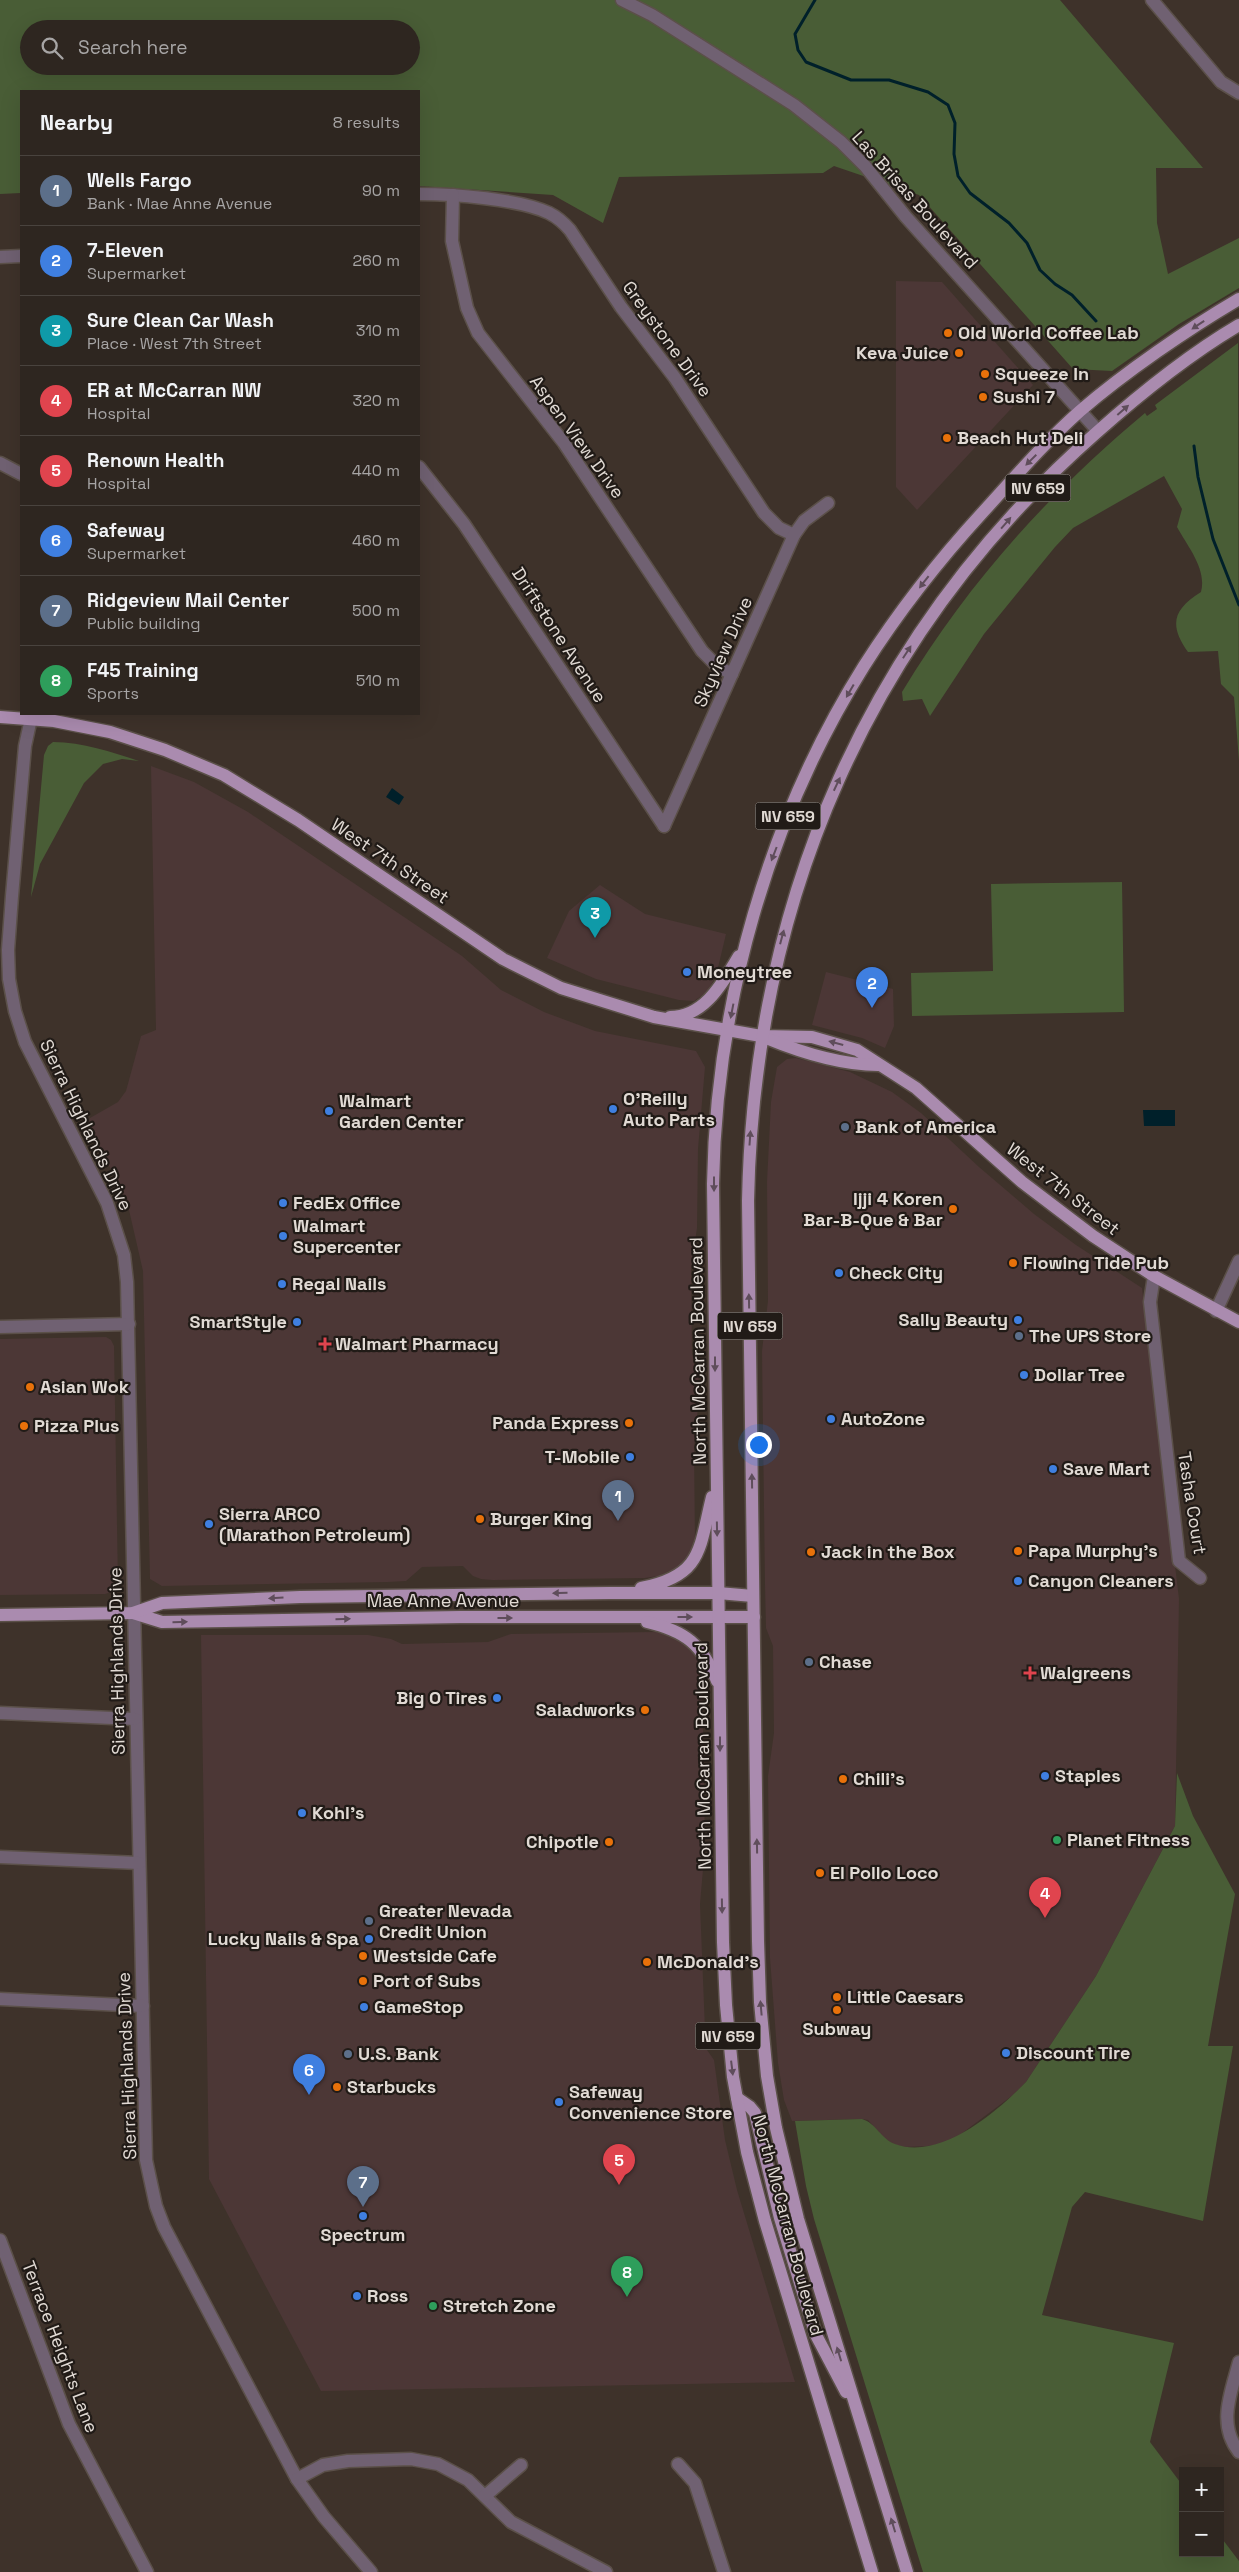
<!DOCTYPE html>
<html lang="en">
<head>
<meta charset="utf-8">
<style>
  :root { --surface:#2e2620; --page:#362e29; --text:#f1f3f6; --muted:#a7a5a5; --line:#49433e; --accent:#d93025 }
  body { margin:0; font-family:"Space Grotesk",sans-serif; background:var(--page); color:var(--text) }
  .controls { position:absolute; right:15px; bottom:15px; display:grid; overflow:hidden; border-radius:0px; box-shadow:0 5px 20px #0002 }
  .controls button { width:45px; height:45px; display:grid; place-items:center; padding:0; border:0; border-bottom:1px solid var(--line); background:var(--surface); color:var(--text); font:25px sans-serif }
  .you { position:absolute; left:758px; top:1444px; width:18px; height:18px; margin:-12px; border:4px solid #fff; border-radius:50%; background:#1a73e8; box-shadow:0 0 0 8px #1a73e833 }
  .badge { display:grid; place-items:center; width:32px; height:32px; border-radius:50%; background:var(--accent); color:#fff; font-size:16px; font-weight:700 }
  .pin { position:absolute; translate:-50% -41px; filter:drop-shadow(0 1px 2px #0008) }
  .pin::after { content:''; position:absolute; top:26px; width:18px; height:15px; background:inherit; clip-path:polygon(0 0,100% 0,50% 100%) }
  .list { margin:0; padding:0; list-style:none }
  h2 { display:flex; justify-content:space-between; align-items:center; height:65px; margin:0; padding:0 20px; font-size:21px }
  h2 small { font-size:16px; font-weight:400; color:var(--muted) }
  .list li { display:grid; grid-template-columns:32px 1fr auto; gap:15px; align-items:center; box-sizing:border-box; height:70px; padding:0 20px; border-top:1px solid var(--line) }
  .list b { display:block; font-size:19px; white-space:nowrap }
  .list p { margin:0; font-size:16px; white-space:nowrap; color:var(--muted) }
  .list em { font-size:16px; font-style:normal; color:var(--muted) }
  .icon { flex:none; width:28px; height:28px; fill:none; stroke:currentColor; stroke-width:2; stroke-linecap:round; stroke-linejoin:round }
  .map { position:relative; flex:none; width:1239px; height:2572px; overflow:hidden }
  .search { position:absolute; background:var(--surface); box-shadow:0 5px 20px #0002; left:20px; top:20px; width:400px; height:55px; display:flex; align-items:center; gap:12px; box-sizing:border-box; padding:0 18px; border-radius:28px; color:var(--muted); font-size:19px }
  .panel { position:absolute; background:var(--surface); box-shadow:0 5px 20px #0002; left:20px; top:90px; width:400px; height:625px; border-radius:0px }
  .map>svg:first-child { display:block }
  .commercial { fill:#4c3736 }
  .green { fill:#495d36; fill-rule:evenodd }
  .water { fill:#00202a }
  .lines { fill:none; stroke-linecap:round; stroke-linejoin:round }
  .stream { stroke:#00202a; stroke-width:3 }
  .minor-casing { stroke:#5b5049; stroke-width:15 }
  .major-casing { stroke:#5b5049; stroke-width:15 }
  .minor { stroke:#706172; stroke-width:12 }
  .major { stroke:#aa8baf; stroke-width:12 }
  .oneway { fill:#5f4d5b }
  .food-dot { fill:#e8710a; stroke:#211b17; stroke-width:2 }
  .shop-dot { fill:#3f7fe0; stroke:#211b17; stroke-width:2 }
  .service-dot { fill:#5c6f8a; stroke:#211b17; stroke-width:2 }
  .health-dot { fill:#e0444e; stroke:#211b17; stroke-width:2 }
  .leisure-dot { fill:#2e9e5b; stroke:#211b17; stroke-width:2 }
  .labels { text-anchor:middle; stroke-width:4.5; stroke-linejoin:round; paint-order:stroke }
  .shield { fill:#211b17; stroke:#a7a19b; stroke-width:1 }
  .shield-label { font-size:16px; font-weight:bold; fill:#e1dad4 }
  .street-label { font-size:18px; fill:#e1dad4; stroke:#211b17 }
  .poi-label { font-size:18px; font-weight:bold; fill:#e1dad4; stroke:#211b17; text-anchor:start }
</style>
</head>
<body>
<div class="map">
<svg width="1239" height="2572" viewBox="0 0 1239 2572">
  <rect width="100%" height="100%" fill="#3e322a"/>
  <g class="commercial">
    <path d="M896 281 942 282 1033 385 917 510 896 487Z"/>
    <path d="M151 766 194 782 248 812 462 956 501 990 544 1012 595 1031 696 1051 705 1067 698 1149 697 1228 691 1269 692 1354 699 1381V1397L694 1447 695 1541 694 1548 684 1562 677 1568 658 1576 645 1578 493 1580 481 1579 473 1576 463 1566 422 1567 406 1581 388 1582 162 1586 150 1579 143 1271 129 1210 121 1188 88 1127 90 1118 118 1102 126 1091 141 1036 156 1030Z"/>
    <path d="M600 885 645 914 726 934 716 976 707 992 694 1001 679 1000 596 979 547 958 569 911Z"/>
    <path d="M826 972 893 989 894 1026 885 1048 862 1038 812 1025Z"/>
    <path d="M796 1058 850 1072 892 1092 921 1113 979 1167 1034 1214 1076 1245 1142 1288 1179 1599 1175 1826 1096 1976 1026 2082 1013 2095 957 2137 942 2144 928 2146 904 2147 893 2144 884 2138 868 2120 862 2119 792 2121 784 2100 778 2063 770 1958 768 1776 774 1733 773 1646 766 1628 765 1585 762 1351 768 1301 767 1182 771 1102 777 1067 787 1059Z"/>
    <path d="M106 1337 111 1340 114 1346 118 1585 114 1591 105 1594 0 1595V1339Z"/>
    <path d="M656 1632 678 1638 687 1645 696 1655 702 1672 705 1846 700 1904 705 2030 700 2040 714 2060 725 2140 737 2190 795 2382 321 2391 209 2179 201 1635H368L391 1639 402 1644 488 1642 511 1634Z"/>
  </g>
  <g class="green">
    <path d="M0 0H1060L1203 168H1156L1157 223 1168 274 1239 238V288L1179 324 1112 371 1073 369 919 195 834 166 823 173 619 177 603 223 553 195 419 186V91H21V193L0 194ZM29 29H411V66H29Z"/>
    <path d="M1238 343 1239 761 1234 697 1221 684 1218 651 1188 652C1168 624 1174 609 1201 592 1207 569 1188 547 1177 527L1182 509 1164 476 1073 528 1055 547 984 634 930 716 922 699 903 701 902 692C968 583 1047 495 1145 413L1147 416 1157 409 1155 405Z"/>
    <path d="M53 742C83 742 111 752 139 761L122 759 103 764 84 783 40 864 31 897 44 755 48 746Z"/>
    <path d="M1122 882 1124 1012 912 1016 911 973 993 971 991 884Z"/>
    <path d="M1177 1773 1193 1816 1235 1894 1208 2046H1233L1203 2221 1085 2192 1072 2207 1042 2315 1174 2343 1150 2442 1183 2486V2553H1220V2536L1239 2561V2572H923L814 2219 806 2186 795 2121 862 2119C876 2123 881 2139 895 2144 940 2161 997 2112 1026 2082L1096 1976 1175 1826Z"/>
  </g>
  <g class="water">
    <path d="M392 788 404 797 399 805 386 797Z"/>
    <path d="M1143 1110H1175V1126H1144Z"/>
  </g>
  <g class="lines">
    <g class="stream">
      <path d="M815 0 795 34 798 50 806 62 851 80H889L928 92 948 105 955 123 954 154 958 176 970 193 1009 223 1027 243 1040 270 1055 284 1072 295 1096 321"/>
      <path d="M1194 446 1198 477 1213 539 1239 605"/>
    </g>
    <g class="minor-casing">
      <g id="minor">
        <path d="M622 0 652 15 794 105 841 142 865 166 906 217 1098 431"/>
        <path d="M1152 0 1221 82 1239 93"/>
        <path d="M419 194C452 194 520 199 549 213 557 217 564 223 570 230L621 307 675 378 764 513 779 528 794 535"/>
        <path d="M453 195 452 241 467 308 478 333 564 443 702 651 717 666 732 674"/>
        <path d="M0 257 21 256"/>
        <path d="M0 463 21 474"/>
        <path d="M419 467 464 524 664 826"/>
        <path d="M32 714 25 746 12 896 8 950 9 979 15 1011 25 1042 107 1203 124 1255 127 1282 146 2160 156 2206 164 2227 297 2479 324 2517 371 2572"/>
        <path d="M664 826 794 535 804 521 828 503"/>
        <path d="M1154 1276 1150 1302 1179 1561 1200 1578"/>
        <path d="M1216 1311 1239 1261"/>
        <path d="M0 1327 129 1324"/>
        <path d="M0 1713 135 1719"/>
        <path d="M0 1857 139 1863"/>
        <path d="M0 1999 143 2006"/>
        <path d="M0 2240 69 2424 147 2572"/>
        <path d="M1239 2362C1231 2393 1217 2424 1239 2452"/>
        <path d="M678 2464 695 2483 724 2572"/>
        <path d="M297 2479 323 2465 348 2461 411 2459 438 2464 468 2480 511 2522 606 2572"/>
        <path d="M485 2496 521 2465"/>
      </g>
    </g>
    <g class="major-casing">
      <g id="major">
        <path d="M0 717 54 721 110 732 165 750 224 775 298 820 503 959 561 988 654 1017 761 1036 812 1037 857 1050 916 1088 1022 1182 1093 1236 1154 1276 1239 1322"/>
        <path d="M670 1017C705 1017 723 982 739 956"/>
        <path d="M766 1038C800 1052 841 1065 878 1065"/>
        <path d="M641 1588C702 1576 699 1550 712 1497"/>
        <path d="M133 1613 162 1622 460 1617H754"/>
        <path d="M0 1615 133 1613 162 1603 300 1597 609 1593H718L753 1596"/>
        <path d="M647 1622C685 1631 702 1644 717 1681"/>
        <path d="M737 2098 750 2107 755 2113 780 2218 816 2335 846 2392"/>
        <path d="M872 2572 765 2221 747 2152 733 2077 726 2005 723 1942 713 1184C716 1003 768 819 864 666 899 611 939 560 983 512 1014 478 1045 442 1080 411 1125 372 1188 329 1239 299"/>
        <path d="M907 2572 798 2219 776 2128 767 2076 760 2002 758 1941 748 1201C754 899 869 633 1096 433 1141 393 1188 355 1239 325"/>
      </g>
    </g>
    <use href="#minor" class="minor"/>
    <use href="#major" class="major"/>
  </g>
  <defs><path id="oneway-solid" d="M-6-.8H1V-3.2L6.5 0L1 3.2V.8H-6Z" transform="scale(1.25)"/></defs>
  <g class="oneway">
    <use href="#oneway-solid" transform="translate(1198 325) rotate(146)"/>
    <use href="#oneway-solid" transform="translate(1123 410) rotate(-41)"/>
    <use href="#oneway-solid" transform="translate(1031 460) rotate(135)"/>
    <use href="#oneway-solid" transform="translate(1006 523) rotate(-49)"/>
    <use href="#oneway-solid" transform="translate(924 582) rotate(128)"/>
    <use href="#oneway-solid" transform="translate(907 652) rotate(-57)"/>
    <use href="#oneway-solid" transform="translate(850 691) rotate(120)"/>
    <use href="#oneway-solid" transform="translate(837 784) rotate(-65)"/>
    <use href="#oneway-solid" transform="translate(774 854) rotate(111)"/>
    <use href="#oneway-solid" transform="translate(782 937) rotate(-75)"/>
    <use href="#oneway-solid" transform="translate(732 1011) rotate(101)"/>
    <use href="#oneway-solid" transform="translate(836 1043) rotate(-165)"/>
    <use href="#oneway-solid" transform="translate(750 1138) rotate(-86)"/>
    <use href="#oneway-solid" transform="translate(714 1184) rotate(90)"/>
    <use href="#oneway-solid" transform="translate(749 1301) rotate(-91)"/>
    <use href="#oneway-solid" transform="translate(715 1364) rotate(90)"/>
    <use href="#oneway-solid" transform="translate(752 1481) rotate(-91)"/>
    <use href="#oneway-solid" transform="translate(717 1529) rotate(89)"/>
    <use href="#oneway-solid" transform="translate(560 1593) rotate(179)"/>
    <use href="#oneway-solid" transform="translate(276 1598) rotate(177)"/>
    <use href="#oneway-solid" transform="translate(685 1617)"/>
    <use href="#oneway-solid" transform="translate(505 1618)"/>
    <use href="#oneway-solid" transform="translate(343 1619) rotate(-1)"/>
    <use href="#oneway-solid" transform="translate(180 1622) rotate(-1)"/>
    <use href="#oneway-solid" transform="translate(720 1744) rotate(90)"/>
    <use href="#oneway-solid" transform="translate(757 1846) rotate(-91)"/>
    <use href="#oneway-solid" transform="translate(722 1906) rotate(89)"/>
    <use href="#oneway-solid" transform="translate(761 2008) rotate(-95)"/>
    <use href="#oneway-solid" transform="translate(732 2068) rotate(83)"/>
    <use href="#oneway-solid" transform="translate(839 2354) rotate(-107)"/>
    <use href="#oneway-solid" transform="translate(893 2525) rotate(-107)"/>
  </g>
  <g class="food-dot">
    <circle cx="948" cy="333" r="5"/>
    <circle cx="959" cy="353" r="5"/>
    <circle cx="985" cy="374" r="5"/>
    <circle cx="983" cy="397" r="5"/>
    <circle cx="947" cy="438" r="5"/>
    <circle cx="953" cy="1209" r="5"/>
    <circle cx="1013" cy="1263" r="5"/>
    <circle cx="30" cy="1387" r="5"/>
    <circle cx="629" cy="1423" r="5"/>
    <circle cx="24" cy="1426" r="5"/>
    <circle cx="480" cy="1519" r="5"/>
    <circle cx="1018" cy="1551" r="5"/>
    <circle cx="811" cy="1552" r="5"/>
    <circle cx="645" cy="1710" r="5"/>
    <circle cx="843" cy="1779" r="5"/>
    <circle cx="609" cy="1842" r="5"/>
    <circle cx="820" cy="1873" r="5"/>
    <circle cx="363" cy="1956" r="5"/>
    <circle cx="647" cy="1962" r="5"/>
    <circle cx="363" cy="1981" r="5"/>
    <circle cx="837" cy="1997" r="5"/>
    <circle cx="837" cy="2010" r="5"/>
    <circle cx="337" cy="2087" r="5"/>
  </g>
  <g class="shop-dot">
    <circle cx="687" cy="972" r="5"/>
    <circle cx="613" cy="1109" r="5"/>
    <circle cx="329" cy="1111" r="5"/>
    <circle cx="283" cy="1203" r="5"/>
    <circle cx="283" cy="1236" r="5"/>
    <circle cx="839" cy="1273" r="5"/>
    <circle cx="282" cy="1284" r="5"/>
    <circle cx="1018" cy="1320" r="5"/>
    <circle cx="297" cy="1322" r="5"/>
    <circle cx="1024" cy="1375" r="5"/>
    <circle cx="831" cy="1419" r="5"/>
    <circle cx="630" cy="1457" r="5"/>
    <circle cx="1053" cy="1469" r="5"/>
    <circle cx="209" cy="1524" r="5"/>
    <circle cx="1018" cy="1581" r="5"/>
    <circle cx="497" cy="1698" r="5"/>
    <circle cx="1045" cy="1776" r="5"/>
    <circle cx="302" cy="1813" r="5"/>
    <circle cx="369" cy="1939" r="5"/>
    <circle cx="364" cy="2007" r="5"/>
    <circle cx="1006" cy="2053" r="5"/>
    <circle cx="559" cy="2102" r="5"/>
    <circle cx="363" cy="2216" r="5"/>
    <circle cx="357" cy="2296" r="5"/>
  </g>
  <g class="service-dot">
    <circle cx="845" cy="1127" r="5"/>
    <circle cx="1019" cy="1336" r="5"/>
    <circle cx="809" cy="1662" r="5"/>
    <circle cx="369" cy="1921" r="5"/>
    <circle cx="348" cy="2054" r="5"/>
  </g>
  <g class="health-dot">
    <path d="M322.5 1336.5h5v5h5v5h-5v5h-5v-5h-5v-5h5z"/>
    <path d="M1027.5 1665.5h5v5h5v5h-5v5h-5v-5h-5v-5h5z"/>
  </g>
  <g class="leisure-dot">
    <circle cx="1057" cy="1840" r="5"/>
    <circle cx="433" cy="2306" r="5"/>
  </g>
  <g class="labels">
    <g class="shield">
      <rect x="1005.5" y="474.5" width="65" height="27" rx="4"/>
      <rect x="755.5" y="802.5" width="65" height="27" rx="4"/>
      <rect x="717.5" y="1312.5" width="65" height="27" rx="4"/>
      <rect x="695.5" y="2022.5" width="65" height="27" rx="4"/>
    </g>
    <g class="shield-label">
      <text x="1038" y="494">NV 659</text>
      <text x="788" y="822">NV 659</text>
      <text x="750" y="1332">NV 659</text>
      <text x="728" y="2042">NV 659</text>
    </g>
    <g class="street-label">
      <text transform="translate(915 200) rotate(48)" y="6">Las Brisas Boulevard</text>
      <text transform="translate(667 339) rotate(54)" y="6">Greystone Drive</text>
      <text transform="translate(577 437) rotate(54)" y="6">Aspen View Drive</text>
      <text transform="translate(559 635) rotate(57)" y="6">Driftstone Avenue</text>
      <text transform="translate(723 652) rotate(-66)" y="6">Skyview Drive</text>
      <text transform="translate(390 861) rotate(34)" y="6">West 7th Street</text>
      <text transform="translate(86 1125) rotate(64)" y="6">Sierra Highlands Drive</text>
      <text transform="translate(1063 1189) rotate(38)" y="6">West 7th Street</text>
      <text transform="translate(698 1351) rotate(-91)" y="6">North McCarran Boulevard</text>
      <text transform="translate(1192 1503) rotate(81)" y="6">Tasha Court</text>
      <text x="443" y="1607">Mae Anne Avenue</text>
      <text transform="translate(117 1661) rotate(-91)" y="6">Sierra Highlands Drive</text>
      <text transform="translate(703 1756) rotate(-91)" y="6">North McCarran Boulevard</text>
      <text transform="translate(127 2066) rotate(-92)" y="6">Sierra Highlands Drive</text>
      <text transform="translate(788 2225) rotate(75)" y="6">North McCarran Boulevard</text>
      <text transform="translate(60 2347) rotate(69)" y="6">Terrace Heights Lane</text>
    </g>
    <g class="poi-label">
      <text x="958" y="339">Old World Coffee Lab</text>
      <text x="949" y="359" text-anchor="end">Keva Juice</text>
      <text x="995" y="380">Squeeze In</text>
      <text x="993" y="403">Sushi 7</text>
      <text x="957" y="444">Beach Hut Deli</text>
      <text x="697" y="978">Moneytree</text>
      <text x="623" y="1105">O'Reilly<tspan x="623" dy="21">Auto Parts</tspan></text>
      <text x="339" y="1107">Walmart<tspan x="339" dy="21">Garden Center</tspan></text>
      <text x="855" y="1133">Bank of America</text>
      <text x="943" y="1205" text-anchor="end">Ijji 4 Koren<tspan x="943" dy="21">Bar-B-Que &amp; Bar</tspan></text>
      <text x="293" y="1209">FedEx Office</text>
      <text x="293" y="1232">Walmart<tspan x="293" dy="21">Supercenter</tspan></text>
      <text x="1023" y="1269">Flowing Tide Pub</text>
      <text x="849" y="1279">Check City</text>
      <text x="292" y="1290">Regal Nails</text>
      <text x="1008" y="1326" text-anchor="end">Sally Beauty</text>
      <text x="287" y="1328" text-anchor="end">SmartStyle</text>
      <text x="1029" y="1342">The UPS Store</text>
      <text x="335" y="1350">Walmart Pharmacy</text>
      <text x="1034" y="1381">Dollar Tree</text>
      <text x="40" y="1393">Asian Wok</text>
      <text x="841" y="1425">AutoZone</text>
      <text x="619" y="1429" text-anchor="end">Panda Express</text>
      <text x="34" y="1432">Pizza Plus</text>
      <text x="620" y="1463" text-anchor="end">T-Mobile</text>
      <text x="1063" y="1475">Save Mart</text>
      <text x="219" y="1520">Sierra ARCO<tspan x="219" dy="21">(Marathon Petroleum)</tspan></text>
      <text x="490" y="1525">Burger King</text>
      <text x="1028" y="1557">Papa Murphy's</text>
      <text x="821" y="1558">Jack in the Box</text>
      <text x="1028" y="1587">Canyon Cleaners</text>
      <text x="819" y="1668">Chase</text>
      <text x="1040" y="1679">Walgreens</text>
      <text x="487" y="1704" text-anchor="end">Big O Tires</text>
      <text x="635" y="1716" text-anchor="end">Saladworks</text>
      <text x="1055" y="1782">Staples</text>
      <text x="853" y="1785">Chili's</text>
      <text x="312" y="1819">Kohl's</text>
      <text x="1067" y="1846">Planet Fitness</text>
      <text x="599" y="1848" text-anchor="end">Chipotle</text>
      <text x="830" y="1879">El Pollo Loco</text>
      <text x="379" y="1917">Greater Nevada<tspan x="379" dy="21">Credit Union</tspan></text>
      <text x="359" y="1945" text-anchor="end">Lucky Nails &amp; Spa</text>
      <text x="373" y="1962">Westside Cafe</text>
      <text x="657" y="1968">McDonald's</text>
      <text x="373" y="1987">Port of Subs</text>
      <text x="847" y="2003">Little Caesars</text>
      <text x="374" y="2013">GameStop</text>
      <text x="837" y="2035" text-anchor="middle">Subway</text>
      <text x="1016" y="2059">Discount Tire</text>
      <text x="358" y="2060">U.S. Bank</text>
      <text x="347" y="2093">Starbucks</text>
      <text x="569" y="2098">Safeway<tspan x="569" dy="21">Convenience Store</tspan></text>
      <text x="363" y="2241" text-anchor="middle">Spectrum</text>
      <text x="367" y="2302">Ross</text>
      <text x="443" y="2312">Stretch Zone</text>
    </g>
  </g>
</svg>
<div class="controls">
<button>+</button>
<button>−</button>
</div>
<div class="you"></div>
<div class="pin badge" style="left:618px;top:1521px;background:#5c6f8a">1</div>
<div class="pin badge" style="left:872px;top:1008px;background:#3f7fe0">2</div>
<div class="pin badge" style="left:595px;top:938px;background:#0f9aa8">3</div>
<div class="pin badge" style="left:1045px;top:1918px;background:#e0444e">4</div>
<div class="pin badge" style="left:619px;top:2185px;background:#e0444e">5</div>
<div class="pin badge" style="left:309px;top:2095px;background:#3f7fe0">6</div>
<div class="pin badge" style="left:363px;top:2207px;background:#5c6f8a">7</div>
<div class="pin badge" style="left:627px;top:2297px;background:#2e9e5b">8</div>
<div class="search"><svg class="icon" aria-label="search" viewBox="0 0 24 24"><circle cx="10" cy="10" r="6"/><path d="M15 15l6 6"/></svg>Search here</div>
<section class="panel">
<h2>Nearby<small>8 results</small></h2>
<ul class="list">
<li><span class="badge" style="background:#5c6f8a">1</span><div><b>Wells Fargo</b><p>Bank · Mae Anne Avenue</p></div><em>90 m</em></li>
<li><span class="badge" style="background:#3f7fe0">2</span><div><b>7-Eleven</b><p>Supermarket</p></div><em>260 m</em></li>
<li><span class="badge" style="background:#0f9aa8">3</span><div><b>Sure Clean Car Wash</b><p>Place · West 7th Street</p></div><em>310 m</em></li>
<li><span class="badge" style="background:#e0444e">4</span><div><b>ER at McCarran NW</b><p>Hospital</p></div><em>320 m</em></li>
<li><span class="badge" style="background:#e0444e">5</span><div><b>Renown Health</b><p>Hospital</p></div><em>440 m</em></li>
<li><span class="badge" style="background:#3f7fe0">6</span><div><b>Safeway</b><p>Supermarket</p></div><em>460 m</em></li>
<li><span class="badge" style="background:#5c6f8a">7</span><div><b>Ridgeview Mail Center</b><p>Public building</p></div><em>500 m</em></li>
<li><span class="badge" style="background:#2e9e5b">8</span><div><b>F45 Training</b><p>Sports</p></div><em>510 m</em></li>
</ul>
</section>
</div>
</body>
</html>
